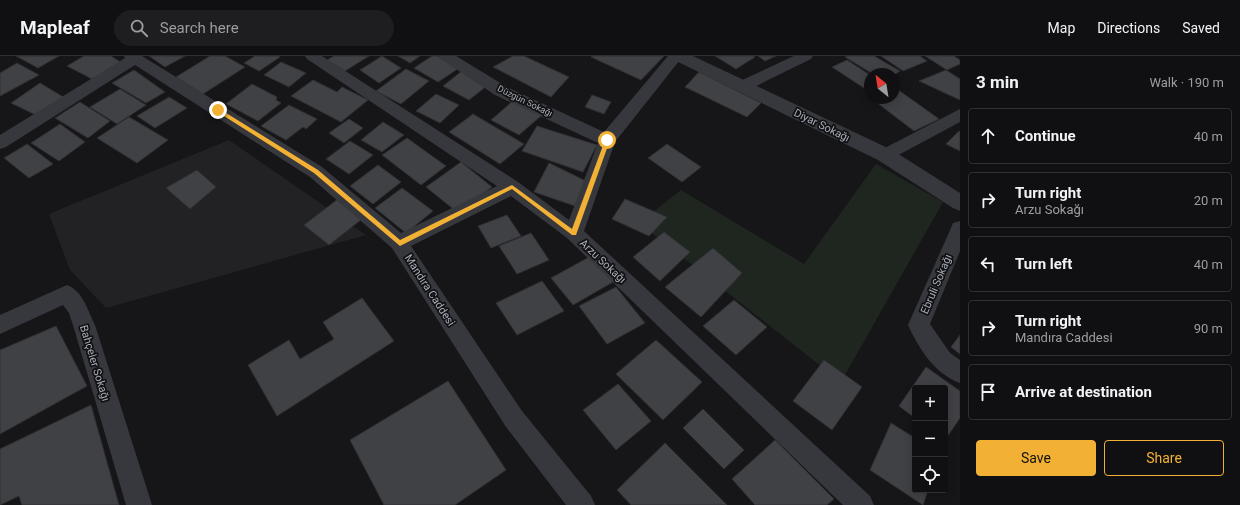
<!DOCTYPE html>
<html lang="en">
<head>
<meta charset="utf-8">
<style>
  :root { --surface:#101012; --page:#1e1e20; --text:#f1f3f6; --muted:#9c9d9f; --line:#303032; --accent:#f2b134 }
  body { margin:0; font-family:Roboto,sans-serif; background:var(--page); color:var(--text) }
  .controls { position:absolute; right:12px; bottom:12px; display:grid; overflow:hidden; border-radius:4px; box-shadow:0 2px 10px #0003 }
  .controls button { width:36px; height:36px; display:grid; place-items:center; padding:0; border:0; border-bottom:1px solid var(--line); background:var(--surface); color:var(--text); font:20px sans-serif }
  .compass { position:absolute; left:864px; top:12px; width:36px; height:36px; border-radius:50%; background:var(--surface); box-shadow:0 2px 10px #0003; rotate:330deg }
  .stop { position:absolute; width:12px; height:12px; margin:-9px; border:3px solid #f2b134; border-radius:50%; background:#fff }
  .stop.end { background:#f2b134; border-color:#fff; box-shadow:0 1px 4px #0008 }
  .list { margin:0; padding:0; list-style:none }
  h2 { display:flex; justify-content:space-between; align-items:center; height:52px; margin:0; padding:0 16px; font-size:17px }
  h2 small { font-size:13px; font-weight:400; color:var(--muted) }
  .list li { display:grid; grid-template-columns:26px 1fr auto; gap:12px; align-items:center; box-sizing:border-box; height:56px; margin:0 8px 8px; padding:0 8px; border:1px solid var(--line); border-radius:4px }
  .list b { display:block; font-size:15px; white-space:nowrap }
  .list p { margin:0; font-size:13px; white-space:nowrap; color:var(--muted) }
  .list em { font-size:13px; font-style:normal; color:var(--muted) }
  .actions { display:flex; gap:8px; padding:12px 16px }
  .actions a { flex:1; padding:9px 0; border:1px solid var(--accent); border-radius:4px; text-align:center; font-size:14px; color:var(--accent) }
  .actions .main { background:var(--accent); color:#111 }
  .icon { flex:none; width:22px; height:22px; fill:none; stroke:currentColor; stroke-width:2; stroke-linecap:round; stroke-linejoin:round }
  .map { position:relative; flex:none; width:960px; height:449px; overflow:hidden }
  header { display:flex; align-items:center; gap:24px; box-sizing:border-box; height:56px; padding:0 20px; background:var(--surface); border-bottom:1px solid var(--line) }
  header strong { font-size:19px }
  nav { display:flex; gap:22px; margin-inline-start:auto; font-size:14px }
  .search { width:280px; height:36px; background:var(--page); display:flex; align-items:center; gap:10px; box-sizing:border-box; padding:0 14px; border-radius:22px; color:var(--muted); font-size:15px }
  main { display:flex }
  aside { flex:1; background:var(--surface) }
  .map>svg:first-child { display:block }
  .built { fill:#222225 }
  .green { fill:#1e261f }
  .building { fill:#404145; stroke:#303034 }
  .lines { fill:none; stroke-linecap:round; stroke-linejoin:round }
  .minor { fill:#37383d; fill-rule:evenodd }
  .tertiary { fill:#37383d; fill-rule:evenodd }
  .route { fill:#f2b134 }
  .labels { text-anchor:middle; stroke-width:3.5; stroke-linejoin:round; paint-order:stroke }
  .far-street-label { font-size:9px; fill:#a8adb8; stroke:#111113 }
  .street-label { font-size:11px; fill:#a8adb8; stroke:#111113 }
</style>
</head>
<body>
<header>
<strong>Mapleaf</strong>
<div class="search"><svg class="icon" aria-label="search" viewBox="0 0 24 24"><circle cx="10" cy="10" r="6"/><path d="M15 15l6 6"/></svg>Search here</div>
<nav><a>Map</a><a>Directions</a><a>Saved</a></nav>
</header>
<main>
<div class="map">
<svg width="960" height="449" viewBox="0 0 960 449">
  <rect width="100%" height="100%" fill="#161618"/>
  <path class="built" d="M229 84 366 179 106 252 70 214 49 158Z"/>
  <path class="green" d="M876 108 943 146 841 326 639 167 681 134 804 208Z"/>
  <g class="building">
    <path d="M16 0H59L38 12Z"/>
    <path d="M84 0H111L122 7 94 24 67 10Z"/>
    <path d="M149 0H185L165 11Z"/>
    <path d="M210 0H225L245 11 203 38 176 21Z"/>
    <path d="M255 0H278L280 1 259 15 244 7Z"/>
    <path d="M334 0H369L345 15 327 4Z"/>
    <path d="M382 0 401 12 379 27 360 14Z"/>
    <path d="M398 0H420L410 7Z"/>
    <path d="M432 0H438L459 12 438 26 414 12Z"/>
    <path d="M513 0H524L569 21 551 41 493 11Z"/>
    <path d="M592 0H664L641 24 591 1Z"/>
    <path d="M715 0H753L755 1 736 13Z"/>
    <path d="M758 0H776L765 5Z"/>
    <path d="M847 0H874L900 15 894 19 873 18 845 1Z"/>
    <path d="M881 0H920L927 5 903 15Z"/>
    <path d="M925 0H954L960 4V8L947 14Z"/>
    <path d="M847 4 870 19V32L867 34 832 11Z"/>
    <path d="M281 6 306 17 289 31 264 19Z"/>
    <path d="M17 7 39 19 0 40V17Z"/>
    <path d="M406 13 429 25 401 48 376 35Z"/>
    <path d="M134 14 165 36 146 47 112 27Z"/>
    <path d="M946 14 960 23V44L919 25Z"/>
    <path d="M462 15 488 29 469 44 443 30Z"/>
    <path d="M699 16 761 47 747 61 685 31Z"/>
    <path d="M313 24 337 36 342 31 368 44 341 66 291 40Z"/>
    <path d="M40 27 65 42 40 61 11 47Z"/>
    <path d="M252 28 277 41 276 44 281 47 258 65 226 48Z"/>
    <path d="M120 33 146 49 117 68 90 51Z"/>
    <path d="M897 33 939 63 914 75 876 46 885 42H894V36Z"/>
    <path d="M436 38 459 49 440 67 416 55Z"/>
    <path d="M592 39 611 46 604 58 585 51Z"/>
    <path d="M169 41 187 52 155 72 137 60Z"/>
    <path d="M514 44 542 59 519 79 491 64Z"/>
    <path d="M80 46 110 65 88 82 55 62Z"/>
    <path d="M289 49 317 63 306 73 303 71 286 84 261 70Z"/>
    <path d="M473 58 524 88 500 108 449 76Z"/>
    <path d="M129 61 168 84 137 107 97 82Z"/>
    <path d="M349 63 363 72 344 87 329 77Z"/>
    <path d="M383 66 404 79 382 96 361 84Z"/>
    <path d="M60 68 85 86 59 105 31 87Z"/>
    <path d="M537 70 597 89 583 116 522 95Z"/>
    <path d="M959 75 960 76V95L946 88Z"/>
    <path d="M407 82 446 110 421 129 382 99Z"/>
    <path d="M350 85 373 99 349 118 326 103Z"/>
    <path d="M27 88 53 108 29 122 4 102Z"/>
    <path d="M667 88 701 111 682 126 648 102Z"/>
    <path d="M461 106 492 131 457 156 426 131Z"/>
    <path d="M549 107 586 125 575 150 534 136Z"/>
    <path d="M378 109 401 126 373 148 350 130Z"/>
    <path d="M197 114 216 131 190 153 166 132Z"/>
    <path d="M402 132 433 155 406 177 375 152Z"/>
    <path d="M338 143 362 163 329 189 304 169Z"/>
    <path d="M625 143 667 161 649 180 612 163Z"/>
    <path d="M507 159 521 180 491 192 478 170Z"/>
    <path d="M664 176 690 196 660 225 633 201Z"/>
    <path d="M531 177 549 204 517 218 499 190Z"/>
    <path d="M713 192 742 217 701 261 665 231Z"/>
    <path d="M591 200 613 226 573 249 551 222Z"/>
    <path d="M542 225 564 255 517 279 496 247Z"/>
    <path d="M616 231 645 267 607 288 579 250Z"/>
    <path d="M362 242 394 285 277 360 248 309 289 284 300 303 334 283 323 266Z"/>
    <path d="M734 244 767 271 736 299 703 270Z"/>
    <path d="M56 270 87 330 0 378V294Z"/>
    <path d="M960 279V298L951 291Z"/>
    <path d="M656 284 702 326 663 364 616 318Z"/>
    <path d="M824 304 862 331 832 374 793 345Z"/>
    <path d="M926 311 960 335V362L945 384V332H915V362L899 350Z"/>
    <path d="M448 325 506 414 455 449H384L350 384Z"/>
    <path d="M618 328 651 365 616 394 583 354Z"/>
    <path d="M91 349 119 449H22L19 440 0 449V393Z"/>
    <path d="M703 353 744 394 724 413 683 372Z"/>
    <path d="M891 367 915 382V434H928L923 449 870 414Z"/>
    <path d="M775 384 834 443 827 449H755L732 423Z"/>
    <path d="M665 387 727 449H631L617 434Z"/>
  </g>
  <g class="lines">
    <g class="minor">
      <path d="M124 0H142L322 111 401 177 497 130 307 3 305 0H322L518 126 569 164 598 87 495 39 441 3 439 0H456L507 31 604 76 668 0H683L615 86 584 175 870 440 874 449H843L567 182 511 140 411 190 522 355 591 440 595 449H566L506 371 392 192 310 121 135 9 6 91 0 93V79L125 2Z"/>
      <path d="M794 0H813L811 3 748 34 743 35 738 34 735 30 738 26Z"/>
      <path d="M960 53V66L891 103 885 105 879 103 876 99 879 95Z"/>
      <path d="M960 165V195L930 268 950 297 960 304V327C935 318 919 293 908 269L951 172 953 167Z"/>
      <path d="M67 229C83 235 88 255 95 269L152 449H126L73 269 69 257 63 249 0 278V259Z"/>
    </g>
    <path class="tertiary" d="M672 0H693L892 94 960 137V155L953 152 878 104 674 4Z"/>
  </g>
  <path class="route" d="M218 52 318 114 400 184 512 129 572 173 605 84 607 82 610 84 576 179H572L512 133 400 190 314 117 216 55V54Z"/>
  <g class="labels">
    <g class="far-street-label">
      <text transform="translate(525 45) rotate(26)" y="3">Düzgün Sokağı</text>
    </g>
    <g class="street-label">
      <text transform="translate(822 69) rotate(26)" y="4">Diyar Sokağı</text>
      <text transform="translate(603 205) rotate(43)" y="4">Arzu Sokağı</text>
      <text transform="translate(936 228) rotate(-67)" y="4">Ebruli Sokağı</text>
      <text transform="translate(430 234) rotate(57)" y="4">Mandıra Caddesi</text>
      <text transform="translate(95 307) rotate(73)" y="4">Bahçeler Sokağı</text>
    </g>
  </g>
</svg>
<div class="controls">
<button>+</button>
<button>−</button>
<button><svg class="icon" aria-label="locate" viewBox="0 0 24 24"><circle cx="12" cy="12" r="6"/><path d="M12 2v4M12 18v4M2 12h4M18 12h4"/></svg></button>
</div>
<svg class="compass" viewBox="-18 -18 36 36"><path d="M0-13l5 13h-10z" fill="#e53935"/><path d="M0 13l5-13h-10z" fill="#9c9d9f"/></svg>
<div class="stop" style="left:607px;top:84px"></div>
<div class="stop end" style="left:218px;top:54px"></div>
</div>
<aside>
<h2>3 min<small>Walk · 190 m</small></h2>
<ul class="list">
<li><svg class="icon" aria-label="ahead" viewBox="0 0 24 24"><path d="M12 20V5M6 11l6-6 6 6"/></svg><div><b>Continue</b></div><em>40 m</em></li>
<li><svg class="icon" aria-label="right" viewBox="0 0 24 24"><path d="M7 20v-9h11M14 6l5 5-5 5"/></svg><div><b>Turn right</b><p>Arzu Sokağı</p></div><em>20 m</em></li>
<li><svg class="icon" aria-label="left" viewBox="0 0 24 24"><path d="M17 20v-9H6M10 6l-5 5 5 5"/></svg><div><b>Turn left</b></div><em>40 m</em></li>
<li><svg class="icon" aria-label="right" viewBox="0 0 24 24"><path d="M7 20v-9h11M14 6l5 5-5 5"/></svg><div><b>Turn right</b><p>Mandıra Caddesi</p></div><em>90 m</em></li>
<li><svg class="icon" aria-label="arrive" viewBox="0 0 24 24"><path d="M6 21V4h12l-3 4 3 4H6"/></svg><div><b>Arrive at destination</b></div></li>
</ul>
<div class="actions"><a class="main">Save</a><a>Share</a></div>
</aside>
</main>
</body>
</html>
